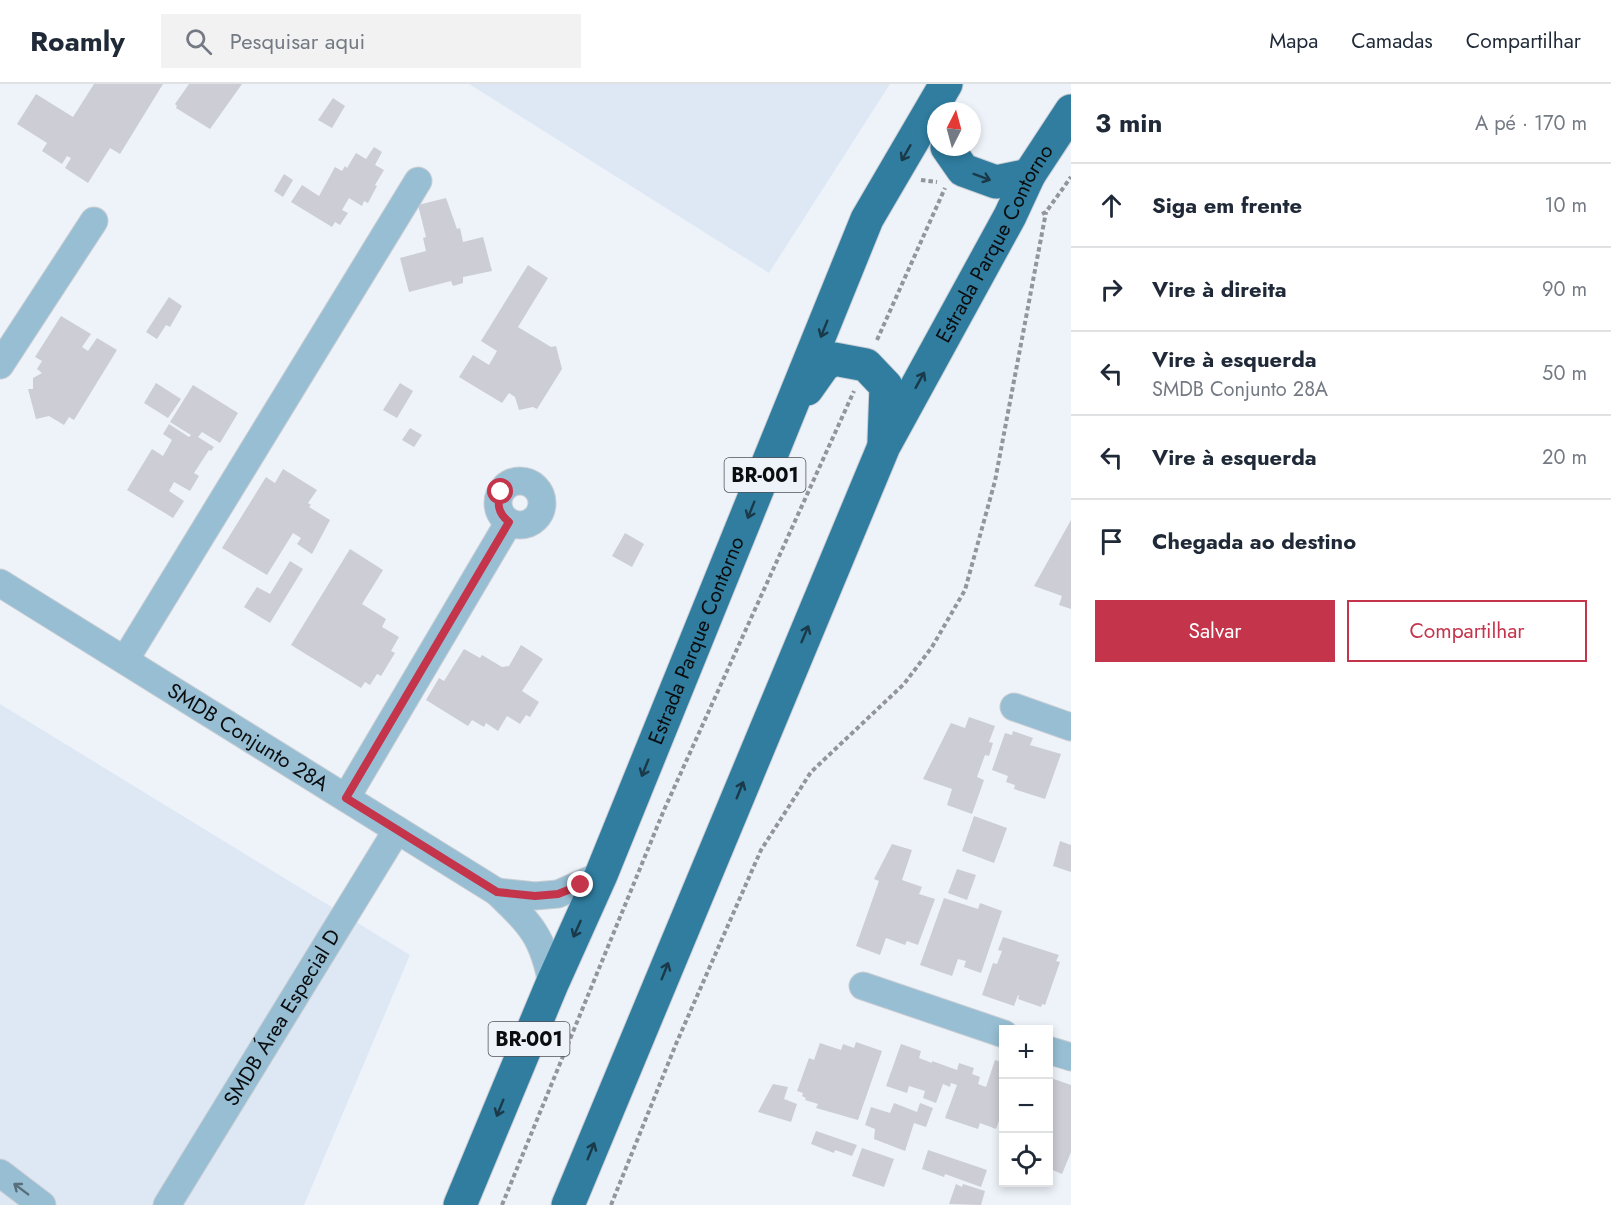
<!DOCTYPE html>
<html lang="pt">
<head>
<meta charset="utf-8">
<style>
  :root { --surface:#fff; --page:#f2f2f3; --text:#1f2937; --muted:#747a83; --line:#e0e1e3; --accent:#c4344b }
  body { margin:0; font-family:Jost,sans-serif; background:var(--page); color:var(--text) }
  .controls { position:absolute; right:18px; bottom:18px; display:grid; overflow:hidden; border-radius:0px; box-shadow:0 3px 9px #0003 }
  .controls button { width:54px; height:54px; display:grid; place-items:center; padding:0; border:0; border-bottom:2px solid var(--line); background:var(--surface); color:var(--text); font:30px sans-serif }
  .compass { position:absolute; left:927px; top:18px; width:54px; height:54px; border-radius:50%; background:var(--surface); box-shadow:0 3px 9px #0003; rotate:6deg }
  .stop { position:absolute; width:18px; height:18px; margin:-14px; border:4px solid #c4344b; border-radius:50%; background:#fff }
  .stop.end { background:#c4344b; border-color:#fff; box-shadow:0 2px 6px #0008 }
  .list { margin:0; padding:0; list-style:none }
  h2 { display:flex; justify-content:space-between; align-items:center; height:78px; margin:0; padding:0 24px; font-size:26px }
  h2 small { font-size:20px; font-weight:400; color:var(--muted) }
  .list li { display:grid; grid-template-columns:39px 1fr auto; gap:18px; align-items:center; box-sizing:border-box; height:84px; padding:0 24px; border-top:2px solid var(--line) }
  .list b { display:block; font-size:22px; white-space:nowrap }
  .list p { margin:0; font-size:20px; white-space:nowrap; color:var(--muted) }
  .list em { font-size:20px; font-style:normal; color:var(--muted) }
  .actions { display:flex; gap:12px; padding:18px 24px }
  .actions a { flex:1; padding:14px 0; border:2px solid var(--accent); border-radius:0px; text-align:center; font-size:21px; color:var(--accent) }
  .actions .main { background:var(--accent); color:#fff }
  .icon { flex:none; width:33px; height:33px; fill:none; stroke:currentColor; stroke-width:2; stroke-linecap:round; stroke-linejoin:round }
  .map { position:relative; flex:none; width:1071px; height:1121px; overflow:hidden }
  header { display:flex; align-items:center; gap:36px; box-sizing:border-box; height:84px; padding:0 30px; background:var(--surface); border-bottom:2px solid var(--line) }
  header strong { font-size:28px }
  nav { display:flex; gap:33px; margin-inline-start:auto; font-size:21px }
  .search { width:420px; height:54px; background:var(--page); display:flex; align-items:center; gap:15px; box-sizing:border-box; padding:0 21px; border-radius:0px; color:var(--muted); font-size:22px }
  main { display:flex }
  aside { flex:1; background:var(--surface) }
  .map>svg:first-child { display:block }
  .built { fill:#dee8f5 }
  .building { fill:#cccdd5 }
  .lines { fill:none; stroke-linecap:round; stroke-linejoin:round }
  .minor-casing { stroke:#caced4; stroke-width:29 }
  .highway-casing { stroke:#caced4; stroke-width:35 }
  .path { stroke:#92969b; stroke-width:4; stroke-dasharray:4.5 3; stroke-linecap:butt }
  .minor { stroke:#97bed3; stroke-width:27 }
  .highway { stroke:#307da0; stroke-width:33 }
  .oneway { stroke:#1a3a49 }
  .oneway2 { stroke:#586e7b }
  .route { stroke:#c4344b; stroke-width:8 }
  .labels { text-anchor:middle; stroke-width:4.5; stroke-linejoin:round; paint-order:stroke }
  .shield { fill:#eef3fa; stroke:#4f5256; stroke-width:1.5 }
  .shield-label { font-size:20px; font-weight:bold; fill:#0b0d0f }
  .street-label { font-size:21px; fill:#0b0d0f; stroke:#eef3fa }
</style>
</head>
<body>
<header>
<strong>Roamly</strong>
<div class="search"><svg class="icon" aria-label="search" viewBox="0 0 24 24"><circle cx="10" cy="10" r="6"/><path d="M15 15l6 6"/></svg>Pesquisar aqui</div>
<nav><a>Mapa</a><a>Camadas</a><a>Compartilhar</a></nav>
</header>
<main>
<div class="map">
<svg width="1071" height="1121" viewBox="0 0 1071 1121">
  <rect width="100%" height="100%" fill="#eef3fa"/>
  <g class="built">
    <path d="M469 0H890L769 189Z"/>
    <path d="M0 620 410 871 304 1121H0Z"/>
  </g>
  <g class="building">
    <path d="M94 0H163L120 70 110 64 88 99 65 84 71 74 67 72 62 80 42 67 47 59 17 40 36 10 73 33Z"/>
    <path d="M189 0H242L210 45 176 24 177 22 175 20Z"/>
    <path d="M333 14 345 22 332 44 318 36Z"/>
    <path d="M374 63 382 68 375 81 384 86 375 101 377 102 368 119 364 117 362 122 349 114 342 126 348 129 340 141 335 138 332 143 291 118 302 101 319 112 335 83 342 87 345 82 347 84 356 69 366 75Z"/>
    <path d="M284 90 293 96 283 113 274 107Z"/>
    <path d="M446 114 457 145 460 144 463 158 483 153 492 187 463 193V199L453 202 451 197 409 208 400 174 426 167 423 154 426 153 418 121Z"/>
    <path d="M528 181 548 194 518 243 551 263 556 262 562 285 537 325 533 323 519 326 515 313 509 309 502 319 459 293 473 271 489 281 497 267 481 257Z"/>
    <path d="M169 213 182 222 170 243 166 241 157 255 146 248Z"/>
    <path d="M61 232 91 250 82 263 88 267 97 254 117 266 74 336 69 333 64 341 49 332 36 335 28 305H33V294L42 289 37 285 42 277 35 273Z"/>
    <path d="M156 299 181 315 168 334 144 319Z"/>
    <path d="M400 299 413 307 397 334 383 326Z"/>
    <path d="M193 301 238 329 220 359 202 348 198 353 214 363 211 367 209 366 194 389 199 392 190 407 174 398 169 407 184 417 173 434 127 406 152 365 163 372 172 356 163 350 169 340 189 353 191 351 170 338Z"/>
    <path d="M410 344 422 351 414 363 402 356Z"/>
    <path d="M283 385 317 406 308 419 311 421 309 423 330 436 312 470 297 460 301 454 293 449 267 491 222 464 266 393 275 399Z"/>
    <path d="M1071 436V525L1059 521 1062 512 1034 502Z"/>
    <path d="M625 449 644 460 632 483 612 472Z"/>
    <path d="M350 465 383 486 362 520 386 535 382 543 399 553 391 567 395 569 381 592 377 590 370 601 365 598 361 604 291 561Z"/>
    <path d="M290 477 303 485 270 539 244 523 257 503 270 510Z"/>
    <path d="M521 561 543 575 522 607 539 618 530 633 526 631 520 640 507 632 498 647 486 639 484 643 472 636 468 642 426 616 439 594 444 597 464 565 480 574 482 571 502 583 509 582Z"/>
    <path d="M969 633 995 642 989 658 993 659 989 672 985 671 977 693 984 696 972 730 947 721 952 705 923 695 951 639 965 644Z"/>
    <path d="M1013 647 1033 654 1030 661 1061 670 1045 715 1014 705 1015 701 1006 698 1008 692 992 686 1005 649 1012 651Z"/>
    <path d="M974 732 1007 744 994 779 962 767Z"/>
    <path d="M1060 757 1071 761V788L1053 782Z"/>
    <path d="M892 760 912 766 902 796 922 803 919 810 935 815 918 861 907 857 905 861 886 854 880 871 856 862 879 797 874 795Z"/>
    <path d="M957 785 976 791 967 816 948 809Z"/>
    <path d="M944 814 978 825 980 819 1002 827 981 889 964 883 966 877 958 875 952 892 920 881Z"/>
    <path d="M1003 853 1059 871 1056 877 1060 878 1045 921 1042 920 1041 923 1018 915 1019 912 1018 911 1014 922 982 911 993 879 997 880 1002 867 998 866Z"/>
    <path d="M856 958 882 967 858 1036 816 1024 818 1020 805 1016 806 1014 802 1012 803 1009 797 1007 809 974 814 976 820 959 841 966 843 960 854 964Z"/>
    <path d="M901 960 921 967 919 974 932 979V977L957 986 959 979 974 984 972 990 980 993 978 1000 986 1003 995 976 1004 979V1035L1000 1034 996 1045 980 1039 978 1045 945 1034 957 1001 951 999 950 1003 943 1000 936 1019 923 1014 925 1007 909 1002 907 1009 886 1002Z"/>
    <path d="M1048 993 1071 1001V1068L1062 1090 1048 1084Z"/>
    <path d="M773 1000 788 1003 784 1015 797 1020 791 1038 758 1028Z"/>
    <path d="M894 1019 917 1028 920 1019 933 1024 926 1043 914 1039 905 1067 874 1055 875 1045 865 1041 871 1023 890 1029Z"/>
    <path d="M816 1047 857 1061 852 1072 835 1066 834 1069 811 1060Z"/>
    <path d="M862 1064 894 1075 884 1103 852 1092Z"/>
    <path d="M928 1066 987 1086 981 1103 945 1090 944 1093 922 1085Z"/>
    <path d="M956 1100 962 1103 963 1100 985 1107 981 1121 949 1120Z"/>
  </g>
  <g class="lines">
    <g class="minor-casing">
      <g id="minor">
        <path d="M0 281 94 137"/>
        <circle cx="520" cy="419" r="22"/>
        <path id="s1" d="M0 499 497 808C531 841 543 852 552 900"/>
        <path d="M125 576 418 97"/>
        <path d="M1014 623 1071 643"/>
        <path d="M346 714 509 438"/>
        <path d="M497 808 535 812 558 810 601 791"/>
        <path d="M863 902 1004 950"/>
        <path d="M1048 966 1071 973"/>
        <path d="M0 1089 42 1121"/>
        <path id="s2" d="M167 1121 397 746"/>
      </g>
    </g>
    <g class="highway-casing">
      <g id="highway">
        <path d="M947 63 963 86 996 98 1029 91"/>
        <path d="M807 305 824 281 834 275 866 281 886 302 884 357"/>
        <path id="s3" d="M460 1121 552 900 601 791 867 135 946 0"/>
        <path id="s4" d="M568 1121 884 362 1010 132 1029 91 1071 27"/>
      </g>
    </g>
    <g class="path">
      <path d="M921 96 937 98"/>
      <path d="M1042 130 1046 128 1071 93"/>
      <path d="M877 256 945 104"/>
      <path d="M502 1121 664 726 854 307"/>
      <path d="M611 1121 676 960 761 766 811 688 904 600 932 563 965 506 995 397 1046 128"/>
    </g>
    <use href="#minor" class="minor"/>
    <use href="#highway" class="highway"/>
  </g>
  <defs><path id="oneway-shaft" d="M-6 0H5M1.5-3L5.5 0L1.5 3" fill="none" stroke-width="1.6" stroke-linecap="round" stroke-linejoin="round" transform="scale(1.5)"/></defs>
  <g class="oneway">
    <use href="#oneway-shaft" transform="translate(906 69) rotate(120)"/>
    <use href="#oneway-shaft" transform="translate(982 93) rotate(20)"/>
    <use href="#oneway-shaft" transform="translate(824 245) rotate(112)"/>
    <use href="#oneway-shaft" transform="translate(920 296) rotate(-61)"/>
    <use href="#oneway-shaft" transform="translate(751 426) rotate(112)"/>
    <use href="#oneway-shaft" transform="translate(805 550) rotate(-67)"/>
    <use href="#oneway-shaft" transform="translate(645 684) rotate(112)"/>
    <use href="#oneway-shaft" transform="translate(740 706) rotate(-68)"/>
    <use href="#oneway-shaft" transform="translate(577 845) rotate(114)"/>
    <use href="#oneway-shaft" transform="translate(665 887) rotate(-68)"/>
    <use href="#oneway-shaft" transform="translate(500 1024) rotate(112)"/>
    <use href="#oneway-shaft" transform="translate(591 1067) rotate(-68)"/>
  </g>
  <use class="oneway2" href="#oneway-shaft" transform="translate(21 1105) rotate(-143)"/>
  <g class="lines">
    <path class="route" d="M501 408C496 421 499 430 509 438L346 714 497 808 535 812 558 810 581 801"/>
  </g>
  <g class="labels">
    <g class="shield">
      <rect x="724.5" y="374" width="81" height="34" rx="4.5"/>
      <rect x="488.5" y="938" width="81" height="34" rx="4.5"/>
    </g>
    <g class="shield-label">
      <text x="765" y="398">BR-001</text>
      <text x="529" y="962">BR-001</text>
    </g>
    <g class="street-label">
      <text dy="7" stroke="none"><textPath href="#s4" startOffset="1053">Estrada Parque Contorno</textPath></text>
      <text dy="7" stroke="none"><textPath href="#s3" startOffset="612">Estrada Parque Contorno</textPath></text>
      <text dy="7" stroke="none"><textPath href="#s1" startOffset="292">SMDB Conjunto 28A</textPath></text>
      <text dy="7" stroke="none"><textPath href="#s2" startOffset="220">SMDB Área Especial D</textPath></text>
    </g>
  </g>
</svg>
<div class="controls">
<button>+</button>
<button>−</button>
<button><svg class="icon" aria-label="locate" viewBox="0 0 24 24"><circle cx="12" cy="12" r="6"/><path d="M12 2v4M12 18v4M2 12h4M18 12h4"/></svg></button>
</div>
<svg class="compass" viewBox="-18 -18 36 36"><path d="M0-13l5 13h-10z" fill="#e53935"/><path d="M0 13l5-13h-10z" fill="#747a83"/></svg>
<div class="stop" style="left:501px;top:408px"></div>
<div class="stop end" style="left:581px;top:801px"></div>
</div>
<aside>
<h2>3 min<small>A pé · 170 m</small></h2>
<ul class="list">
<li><svg class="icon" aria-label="ahead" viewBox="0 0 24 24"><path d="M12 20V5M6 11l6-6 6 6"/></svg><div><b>Siga em frente</b></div><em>10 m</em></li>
<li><svg class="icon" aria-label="right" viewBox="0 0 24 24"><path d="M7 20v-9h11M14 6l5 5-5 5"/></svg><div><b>Vire à direita</b></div><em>90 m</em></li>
<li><svg class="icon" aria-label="left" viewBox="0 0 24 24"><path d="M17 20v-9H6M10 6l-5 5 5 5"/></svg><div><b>Vire à esquerda</b><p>SMDB Conjunto 28A</p></div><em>50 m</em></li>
<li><svg class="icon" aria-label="left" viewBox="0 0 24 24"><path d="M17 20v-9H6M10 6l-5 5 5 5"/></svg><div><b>Vire à esquerda</b></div><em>20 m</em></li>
<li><svg class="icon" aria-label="arrive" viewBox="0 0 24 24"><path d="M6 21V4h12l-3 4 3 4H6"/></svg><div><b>Chegada ao destino</b></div></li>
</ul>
<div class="actions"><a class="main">Salvar</a><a>Compartilhar</a></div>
</aside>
</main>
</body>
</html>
